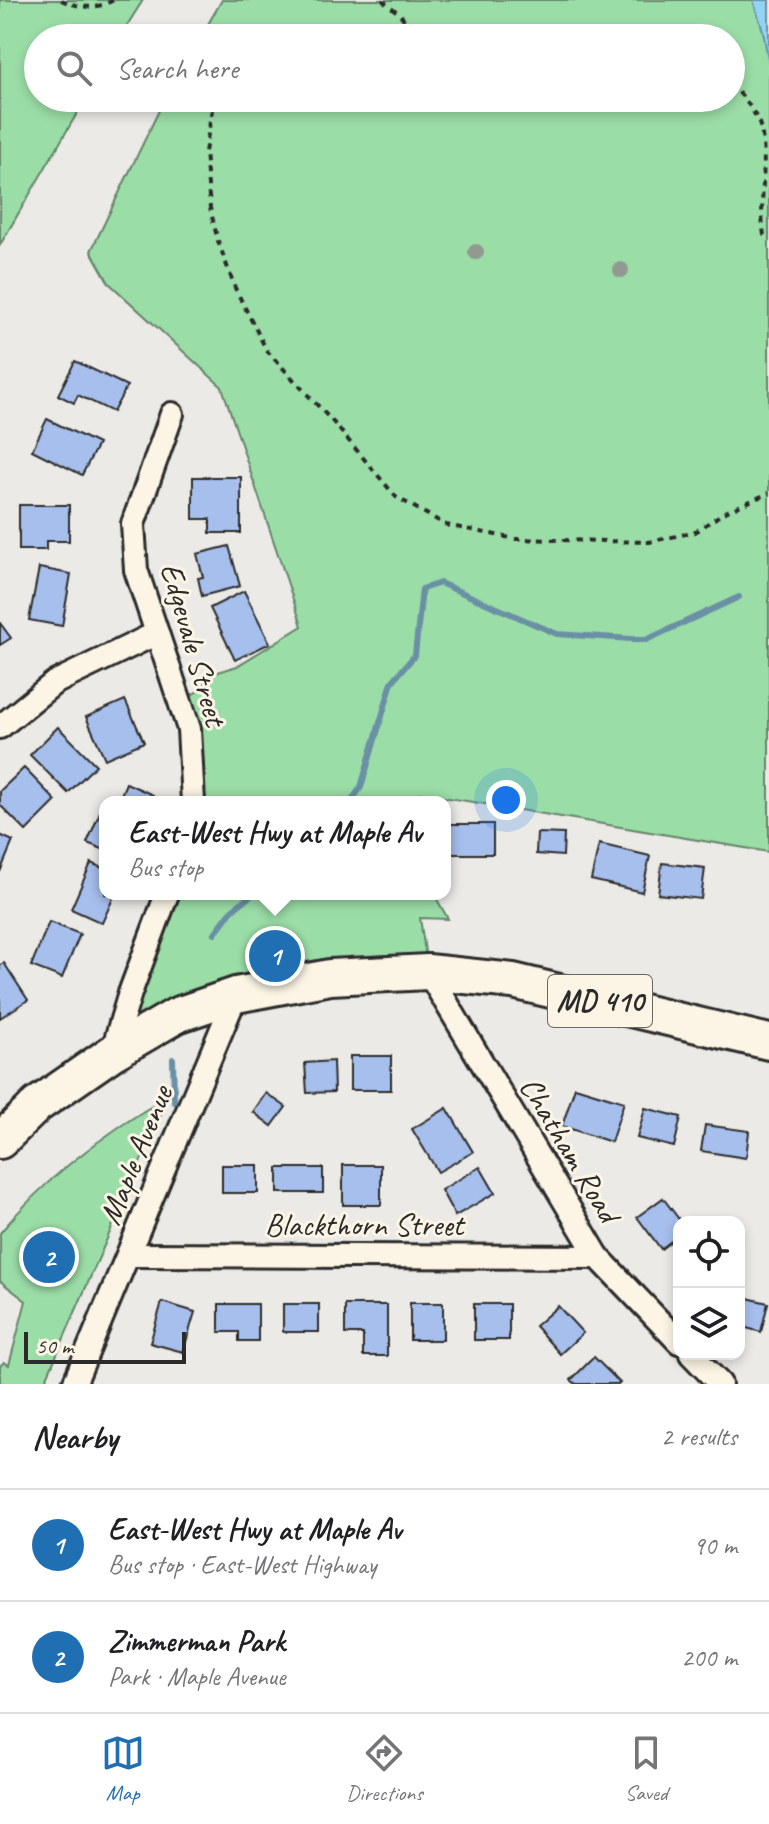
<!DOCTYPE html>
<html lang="en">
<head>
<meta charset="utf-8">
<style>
  :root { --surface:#fff; --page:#f2f2f2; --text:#202124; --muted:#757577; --line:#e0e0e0; --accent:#1f6fb2 }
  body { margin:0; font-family:Caveat,sans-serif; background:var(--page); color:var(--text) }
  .controls { position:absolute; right:24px; bottom:24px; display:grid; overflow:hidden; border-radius:16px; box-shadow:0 4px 12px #0003 }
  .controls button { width:72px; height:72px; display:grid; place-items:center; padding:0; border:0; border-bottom:2px solid var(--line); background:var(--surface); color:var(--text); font:40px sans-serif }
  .scale { position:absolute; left:24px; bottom:20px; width:162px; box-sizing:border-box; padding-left:8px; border:4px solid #2b2b2b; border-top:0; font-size:22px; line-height:28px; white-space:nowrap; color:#2b2b2b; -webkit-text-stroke:6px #fcf5e5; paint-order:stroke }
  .you { position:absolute; left:506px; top:800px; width:28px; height:28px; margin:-20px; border:6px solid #fff; border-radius:50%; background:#1a73e8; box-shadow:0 0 0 12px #1a73e833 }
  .badge { display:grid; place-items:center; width:52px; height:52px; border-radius:50%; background:var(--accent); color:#fff; font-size:26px; font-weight:700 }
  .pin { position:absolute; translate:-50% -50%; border:4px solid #fff; box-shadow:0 2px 8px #0006 }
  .popup { position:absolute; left:99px; top:796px; width:352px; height:104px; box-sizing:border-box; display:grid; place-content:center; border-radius:16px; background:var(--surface); filter:drop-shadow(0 2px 6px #0005); font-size:26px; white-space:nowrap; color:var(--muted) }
  .popup b { font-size:30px; color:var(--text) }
  .popup::after { content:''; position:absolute; left:50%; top:100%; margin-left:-16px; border:16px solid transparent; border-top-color:var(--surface) }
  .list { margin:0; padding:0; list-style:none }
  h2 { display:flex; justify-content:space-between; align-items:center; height:104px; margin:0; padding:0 32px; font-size:34px }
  h2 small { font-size:26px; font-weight:400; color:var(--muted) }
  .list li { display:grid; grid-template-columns:52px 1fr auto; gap:24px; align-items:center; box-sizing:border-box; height:112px; padding:0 32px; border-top:2px solid var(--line) }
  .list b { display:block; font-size:30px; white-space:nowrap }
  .list p { margin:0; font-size:26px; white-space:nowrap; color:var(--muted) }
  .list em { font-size:26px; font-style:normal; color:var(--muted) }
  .icon { flex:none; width:44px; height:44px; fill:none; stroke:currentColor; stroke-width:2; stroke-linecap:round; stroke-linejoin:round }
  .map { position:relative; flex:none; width:769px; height:1384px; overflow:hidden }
  .search { position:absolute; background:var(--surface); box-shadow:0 4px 12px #0003; left:24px; right:24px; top:24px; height:88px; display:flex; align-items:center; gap:20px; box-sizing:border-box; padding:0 28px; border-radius:44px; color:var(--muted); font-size:30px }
  .sheet { height:328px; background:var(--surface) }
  nav { display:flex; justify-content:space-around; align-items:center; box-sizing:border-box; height:112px; border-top:2px solid var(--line); background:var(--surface); font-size:22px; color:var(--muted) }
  nav a { display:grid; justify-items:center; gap:4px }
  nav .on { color:var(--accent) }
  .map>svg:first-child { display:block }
  .green { fill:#9bdda7; stroke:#638469; stroke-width:2 }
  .water { fill:#93d3f4; stroke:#6990a4; stroke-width:2 }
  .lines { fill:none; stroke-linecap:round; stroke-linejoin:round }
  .stream { stroke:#6990a4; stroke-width:6 }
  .building { fill:#a7bfed; stroke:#2b2b2b; stroke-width:2 }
  .street-casing { stroke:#2b2b2b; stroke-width:28 }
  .primary-casing { stroke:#2b2b2b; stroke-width:40 }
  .path { stroke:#2b2b2b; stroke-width:4; stroke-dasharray:6 6; stroke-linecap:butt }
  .street { stroke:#fcf5e5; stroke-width:22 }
  .primary { stroke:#fcf5e5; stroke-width:34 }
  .tree { fill:#919a91 }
  .labels { text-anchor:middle; stroke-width:6; stroke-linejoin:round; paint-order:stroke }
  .shield { fill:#fcf5e5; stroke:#6a6863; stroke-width:2 }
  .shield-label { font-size:30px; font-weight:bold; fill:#2b2b2b }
  .street-label { font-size:32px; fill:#2b2b2b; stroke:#fcf5e5 }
</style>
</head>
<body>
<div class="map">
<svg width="769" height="1384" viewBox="0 0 769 1384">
  <rect width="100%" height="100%" fill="#ebeae7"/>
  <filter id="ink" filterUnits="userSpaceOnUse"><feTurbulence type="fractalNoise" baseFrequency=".0125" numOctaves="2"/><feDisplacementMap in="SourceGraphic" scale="16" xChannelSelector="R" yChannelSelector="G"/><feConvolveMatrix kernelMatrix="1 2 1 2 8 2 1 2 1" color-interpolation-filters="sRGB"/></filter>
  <g filter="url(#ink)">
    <g class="green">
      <path d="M0 0H143L119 38H38V98H86L0 245Z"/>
      <path d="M222 0H769V852L419 793 412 802H193L180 702 206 686 203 677 237 666 302 626 222 387 109 283 91 251 165 98H731V38H200Z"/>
      <path d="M167 894H434L448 919 420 918 428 972 330 977 112 1053Z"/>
      <path d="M169 1096 44 1384H0V1366L4 1362 9 1365 26 1301 0 1281V1233C46 1177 106 1132 169 1096Z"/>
    </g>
    <path class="water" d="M753 0H769V64L763 31Z"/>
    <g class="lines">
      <g class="stream">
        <path d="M351 802 361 787 392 682 415 655 422 589 440 583 557 634 646 640 739 597"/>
        <path d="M215 933 232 910 253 894"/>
        <path d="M173 1059 174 1102"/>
      </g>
    </g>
    <g class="building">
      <path d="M75 361 127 386 113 412 78 395 74 403 58 395Z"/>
      <path d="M47 419 98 444 82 475 32 450Z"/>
      <path d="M193 477H241V533H210V519H193Z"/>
      <path d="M19 505H69V541H46V550H19Z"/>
      <path d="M229 546 240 586 202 596 198 578 203 577 197 554Z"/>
      <path d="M39 568 71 574 62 626 29 620Z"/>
      <path d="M244 591 270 643 235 660 210 608Z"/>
      <path d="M0 623 11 638 0 645Z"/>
      <path d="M125 700 144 742 105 759 86 717Z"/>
      <path d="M58 727 96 765 68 793 30 755Z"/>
      <path d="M24 768 56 801 26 831 0 805V791Z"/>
      <path d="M126 783 153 795 150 802H118Z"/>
      <path d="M103 805 105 806V850L87 843Z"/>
      <rect x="449" y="824" width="44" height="30"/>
      <path d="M537 833 564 834 563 856 536 854Z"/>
      <path d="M0 835 13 841 0 872Z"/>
      <path d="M599 844 650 856 642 892 591 880Z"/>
      <path d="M91 863 105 869V894H115L102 923 71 909Z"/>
      <path d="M662 863 705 868 701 899 658 894Z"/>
      <path d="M49 922 80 934 62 978 31 966Z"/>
      <path d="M4 963 28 1000 0 1018V965Z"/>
      <rect x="350" y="1056" width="41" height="34"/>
      <path d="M333 1061 334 1092 307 1093 305 1063Z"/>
      <path d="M575 1087 624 1102 611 1142 562 1126Z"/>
      <path d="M266 1093 286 1107 272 1126 253 1112Z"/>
      <path d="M447 1108 473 1152 438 1172 412 1129Z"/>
      <path d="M645 1108 681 1117 674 1147 637 1138Z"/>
      <path d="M705 1125 749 1131 746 1158 701 1151Z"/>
      <rect x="222" y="1165" width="36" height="28"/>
      <rect x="343" y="1165" width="38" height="40"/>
      <path d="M480 1167 495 1193 455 1216 441 1190Z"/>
      <rect x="278" y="1168" width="45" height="25"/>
      <path d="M663 1198 681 1222 679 1235 661 1249 637 1217Z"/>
      <path d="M739 1296 768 1303 761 1332 739 1326Z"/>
      <path d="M162 1302 195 1312 183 1352 150 1343Z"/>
      <rect x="410" y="1303" width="33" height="37"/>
      <path d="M219 1304H258V1341H239V1332H219Z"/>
      <rect x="283" y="1304" width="36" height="28"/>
      <rect x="474" y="1304" width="35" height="36"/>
      <path d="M345 1305H387V1356H363V1334H345Z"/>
      <path d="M558 1306 583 1333 560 1354 535 1326Z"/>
      <path d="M594 1357 620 1383 619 1384H576L571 1380Z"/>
    </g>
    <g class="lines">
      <g class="street-casing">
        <g id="street">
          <path d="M172 414 133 524 136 570 189 729 193 802"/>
          <path d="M0 727 54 683 157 633"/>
          <path d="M428 972 598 1257 679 1342"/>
          <path d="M112 1053 130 993 167 894"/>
          <path d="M129 1255 598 1257"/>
          <path d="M691 1354 720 1384"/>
          <path d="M74 1384 236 995"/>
        </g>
      </g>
      <g class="primary-casing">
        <path id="primary" d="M0 1141 37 1105 112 1053 177 1015 236 995 330 977 428 972 513 981 769 1042"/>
      </g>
      <g class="path">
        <path d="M61 0C80 8 95 10 114 0"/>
        <path d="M382 0 400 14 417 38"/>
        <path d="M731 83C742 96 754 109 760 126 769 160 758 200 764 235L769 238"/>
        <path d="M214 98 205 152 210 208 218 241 235 288 267 351 333 422 396 497 446 525 516 539 649 542 695 532 723 513 769 493"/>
      </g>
      <use href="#street" class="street"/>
      <use href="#primary" class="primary"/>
    </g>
    <g class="tree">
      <circle cx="476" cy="252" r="8"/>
      <circle cx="621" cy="270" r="8"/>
    </g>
  </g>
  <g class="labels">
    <rect class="shield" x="548" y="975" width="104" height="52" rx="6"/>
    <g class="shield-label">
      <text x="600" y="1011">MD 410</text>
    </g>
    <g class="street-label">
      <text transform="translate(194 644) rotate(74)" y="11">Edgevale Street</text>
      <text transform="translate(570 1149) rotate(59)" y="11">Chatham Road</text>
      <text transform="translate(135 1155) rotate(-68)" y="11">Maple Avenue</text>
      <text x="364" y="1235">Blackthorn Street</text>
    </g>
  </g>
</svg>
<div class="controls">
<button><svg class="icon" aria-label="locate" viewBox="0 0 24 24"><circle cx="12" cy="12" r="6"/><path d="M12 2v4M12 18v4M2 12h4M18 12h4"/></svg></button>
<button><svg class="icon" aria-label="layers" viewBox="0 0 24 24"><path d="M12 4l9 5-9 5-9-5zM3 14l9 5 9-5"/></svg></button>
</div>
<div class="scale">50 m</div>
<div class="you"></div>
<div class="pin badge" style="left:275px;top:956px">1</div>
<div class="popup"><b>East-West Hwy at Maple Av</b>Bus stop</div>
<div class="pin badge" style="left:49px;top:1257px">2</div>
<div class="search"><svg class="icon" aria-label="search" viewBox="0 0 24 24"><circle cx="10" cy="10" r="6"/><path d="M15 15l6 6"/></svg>Search here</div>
</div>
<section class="sheet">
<h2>Nearby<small>2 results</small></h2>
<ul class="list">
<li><span class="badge">1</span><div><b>East-West Hwy at Maple Av</b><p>Bus stop · East-West Highway</p></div><em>90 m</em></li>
<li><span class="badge">2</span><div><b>Zimmerman Park</b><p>Park · Maple Avenue</p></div><em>200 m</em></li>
</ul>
</section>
<nav>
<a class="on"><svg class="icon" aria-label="map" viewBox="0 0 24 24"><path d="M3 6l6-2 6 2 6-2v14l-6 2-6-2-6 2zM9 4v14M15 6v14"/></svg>Map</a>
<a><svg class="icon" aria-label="directions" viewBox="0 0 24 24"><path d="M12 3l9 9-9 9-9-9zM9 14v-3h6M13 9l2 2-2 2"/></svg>Directions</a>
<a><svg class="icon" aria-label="saved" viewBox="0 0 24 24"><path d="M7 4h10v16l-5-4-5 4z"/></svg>Saved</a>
</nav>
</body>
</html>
